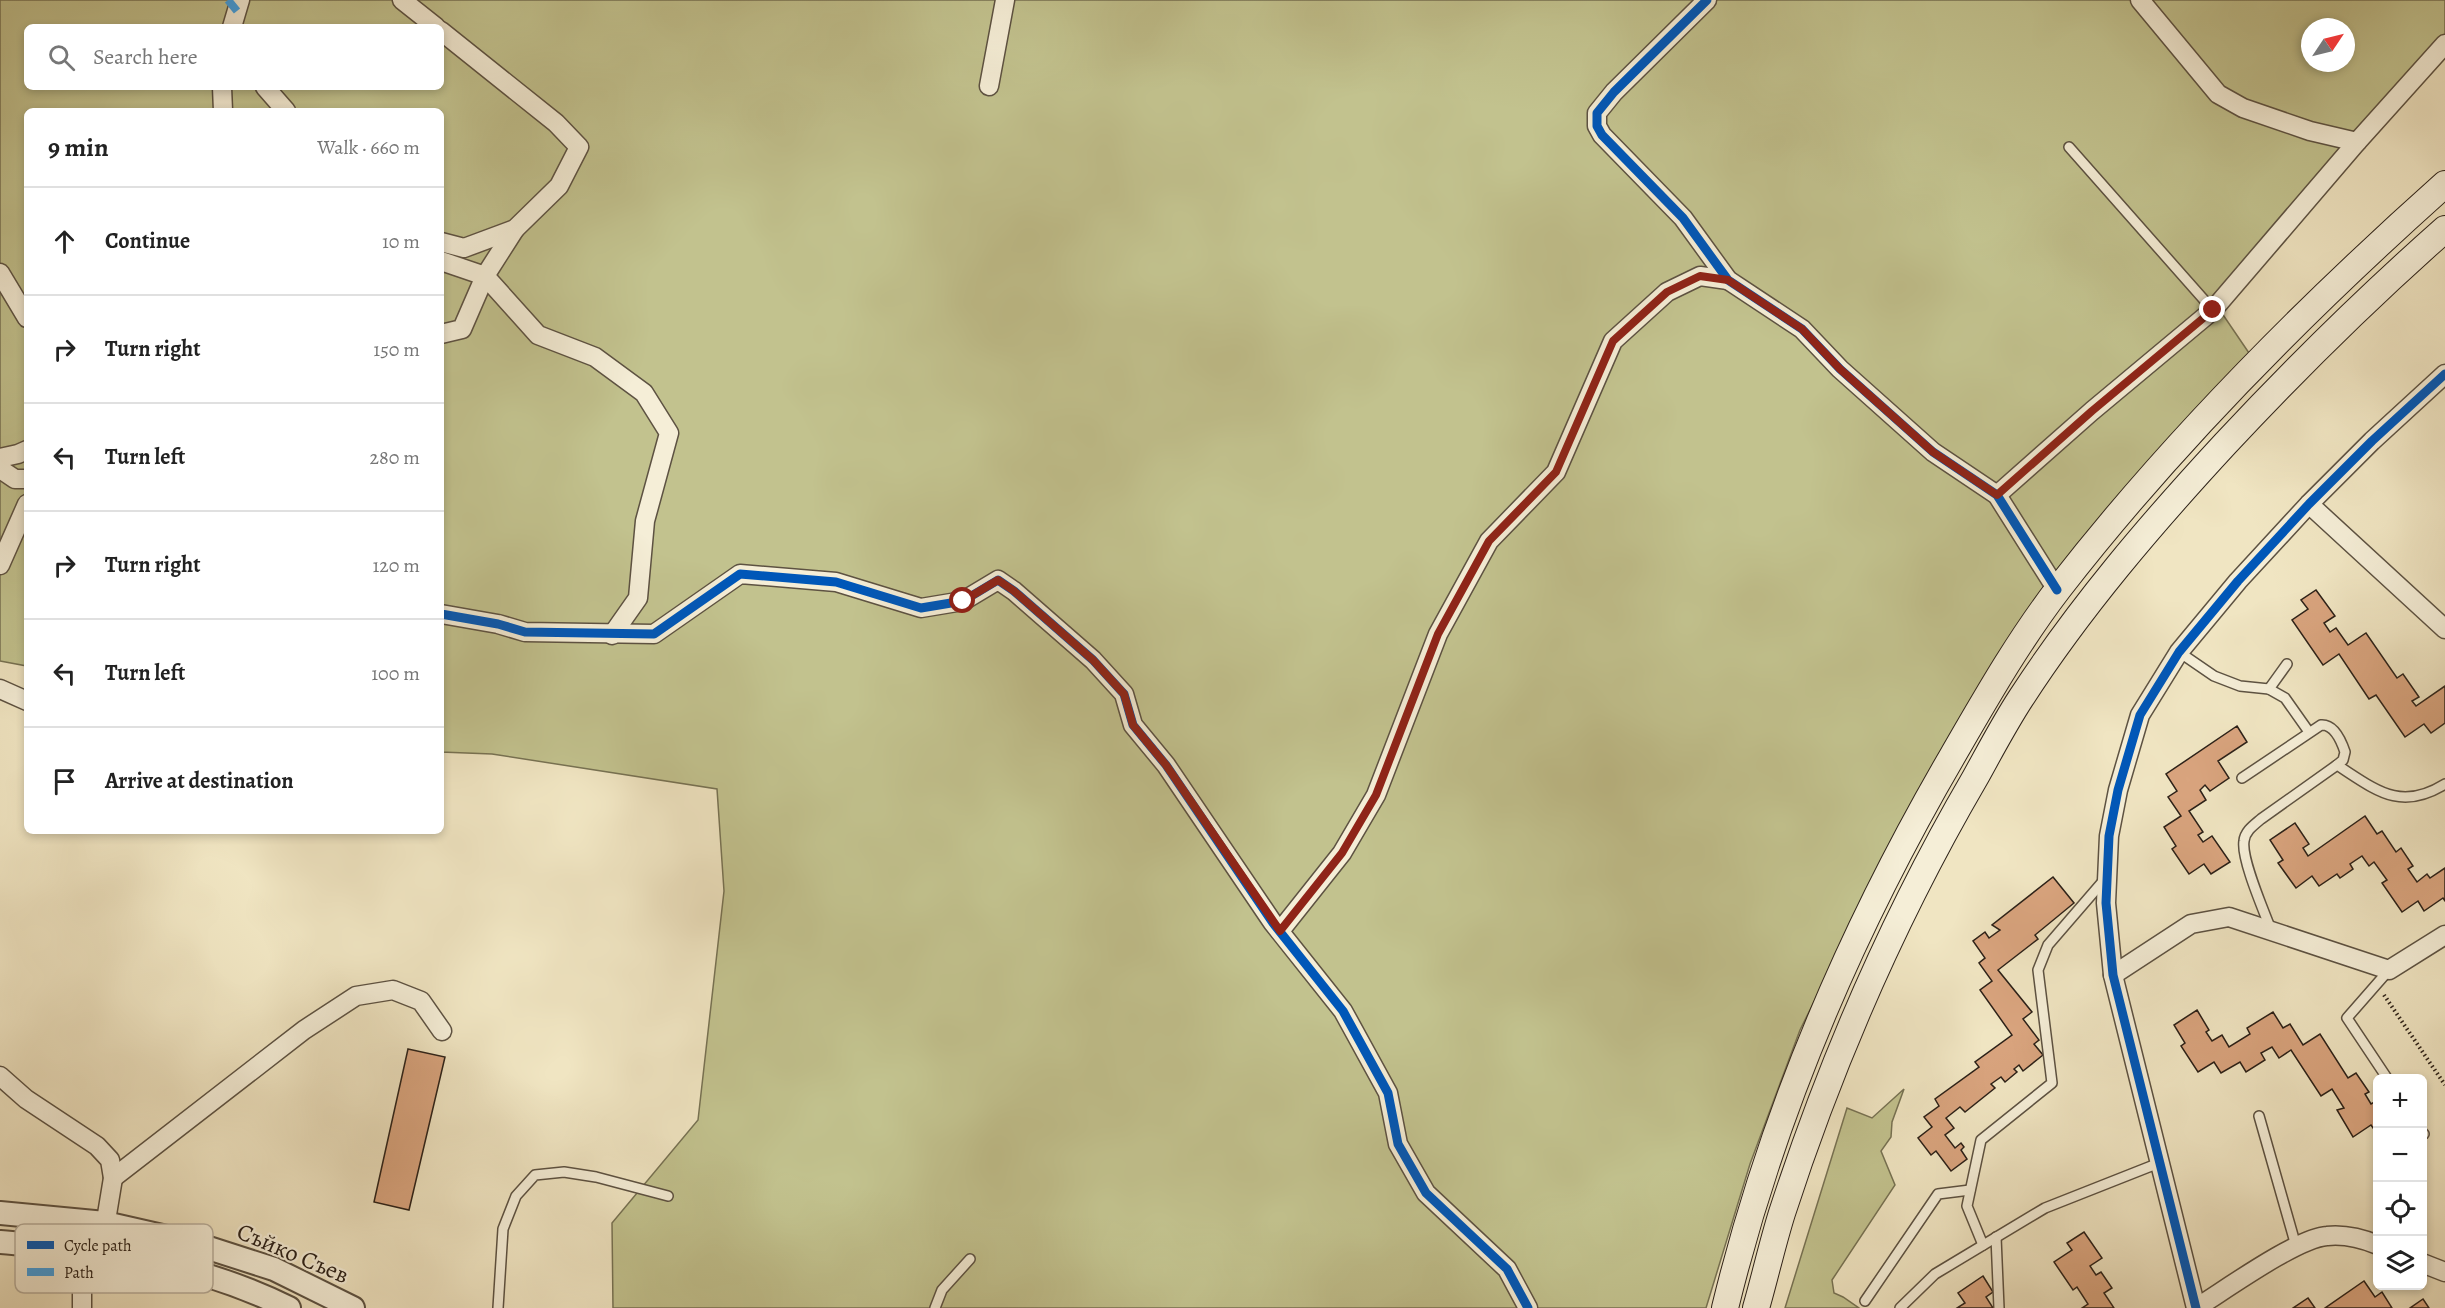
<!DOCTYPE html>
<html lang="en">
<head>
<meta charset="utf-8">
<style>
  :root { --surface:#fff; --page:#f2f2f2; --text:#222; --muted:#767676; --line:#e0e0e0 }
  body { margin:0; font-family:Alegreya,serif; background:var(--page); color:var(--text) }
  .controls { position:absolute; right:18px; bottom:18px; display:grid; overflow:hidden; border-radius:9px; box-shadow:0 3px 9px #0003 }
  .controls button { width:54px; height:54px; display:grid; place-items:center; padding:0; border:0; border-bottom:2px solid var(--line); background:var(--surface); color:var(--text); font:30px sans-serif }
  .compass { position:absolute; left:2301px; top:18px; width:54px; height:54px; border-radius:50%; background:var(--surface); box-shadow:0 3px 9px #0003; rotate:55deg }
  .stop { position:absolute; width:18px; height:18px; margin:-14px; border:4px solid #8f2418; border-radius:50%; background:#fff }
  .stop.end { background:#8f2418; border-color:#fff; box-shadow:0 2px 6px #0008 }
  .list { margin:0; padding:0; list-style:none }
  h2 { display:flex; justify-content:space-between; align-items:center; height:78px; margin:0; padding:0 24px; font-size:26px }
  h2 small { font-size:20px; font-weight:400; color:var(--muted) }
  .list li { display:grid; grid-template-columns:39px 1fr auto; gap:18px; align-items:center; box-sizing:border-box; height:108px; padding:0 24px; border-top:2px solid var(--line) }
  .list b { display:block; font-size:22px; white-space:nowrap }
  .list em { font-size:20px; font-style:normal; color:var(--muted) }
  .icon { flex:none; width:33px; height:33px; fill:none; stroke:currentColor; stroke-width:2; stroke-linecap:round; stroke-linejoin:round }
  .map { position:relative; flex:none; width:2445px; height:1308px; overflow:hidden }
  .search { position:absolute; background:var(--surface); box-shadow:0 3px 9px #0003; left:24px; top:24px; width:420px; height:66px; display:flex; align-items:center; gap:15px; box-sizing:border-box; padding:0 21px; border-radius:9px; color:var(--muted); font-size:22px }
  .panel { position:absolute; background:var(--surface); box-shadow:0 3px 9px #0003; left:24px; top:108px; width:420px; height:726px; border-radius:9px }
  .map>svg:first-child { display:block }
  .green { fill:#c2c28e; stroke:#777253; stroke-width:1.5; fill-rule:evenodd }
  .building { fill:#d9a47e; stroke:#2c2118; stroke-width:1.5 }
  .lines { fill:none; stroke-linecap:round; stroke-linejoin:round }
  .service-casing { stroke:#5d5242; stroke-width:12 }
  .minor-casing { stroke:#5d5242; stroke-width:21 }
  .tertiary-casing { stroke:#5d5242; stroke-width:26 }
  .secondary-casing { stroke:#2c2118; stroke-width:28 }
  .path { stroke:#2c2118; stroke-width:4; stroke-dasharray:1.5 3; stroke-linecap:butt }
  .service { stroke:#f5eed7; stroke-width:9 }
  .minor { stroke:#f5eed7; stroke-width:18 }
  .tertiary { stroke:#f5eed7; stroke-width:22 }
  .secondary { stroke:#f5eed7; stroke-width:26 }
  .quiet { stroke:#3ea2ea; stroke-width:8; stroke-dasharray:15 8; stroke-linecap:butt }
  .cycleway-casing { stroke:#f5eed7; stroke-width:13 }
  .cycleway { stroke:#0057b8; stroke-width:9 }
  .route { stroke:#8f2418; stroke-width:8 }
  .labels { text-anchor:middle; stroke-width:4.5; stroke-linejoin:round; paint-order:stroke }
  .street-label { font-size:24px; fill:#2c2118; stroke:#f5eed7 }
  .key { fill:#f5eed7; stroke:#b9b09e; stroke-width:1.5 }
  .key-label { font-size:16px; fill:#2c2118 }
</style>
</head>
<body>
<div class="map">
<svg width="2445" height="1308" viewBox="0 0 2445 1308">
  <rect width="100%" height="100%" fill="#f0e5c2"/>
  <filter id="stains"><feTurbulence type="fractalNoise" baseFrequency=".00333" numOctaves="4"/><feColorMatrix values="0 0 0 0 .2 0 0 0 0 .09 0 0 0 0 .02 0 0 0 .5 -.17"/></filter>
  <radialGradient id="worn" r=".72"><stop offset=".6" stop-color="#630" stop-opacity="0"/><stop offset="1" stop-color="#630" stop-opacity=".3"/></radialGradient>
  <g class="green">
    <path d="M0 0H2445V35L2215 303 2249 353 2141 472 1874 881 1800 1030 1750 1164 1706 1308H613L612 1223 698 1120 724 891 717 789 492 754 441 752V111H27V666L0 661ZM27 27H441V87H27ZM2310 27H2346V63H2310Z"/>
    <path d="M1904 1089 1892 1122 1891 1137 1881 1151 1895 1185 1832 1280 1834 1293 1843 1297 1859 1308H1785L1847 1108 1872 1118Z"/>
  </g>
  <g class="building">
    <path d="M2316 590 2335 616 2324 623 2330 632 2336 628 2348 645 2366 633 2397 678 2403 674 2419 697 2412 701 2416 706 2445 686V723L2431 733 2424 724 2405 737 2376 695 2369 699 2339 654 2323 665 2292 620 2308 609 2301 600Z"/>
    <path d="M2237 726 2247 742 2218 761 2229 778 2210 791 2205 785 2200 790 2206 800 2189 811 2203 832 2198 835 2203 842 2212 836 2230 862 2211 874 2204 864 2189 874 2172 849 2176 846 2164 827 2181 816 2168 797 2177 791 2166 774Z"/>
    <path d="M2365 816 2377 834 2382 831 2396 852 2401 848 2413 866 2408 869 2417 882 2427 874 2430 878 2445 868V901L2443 898 2424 911 2418 901 2402 912 2382 883 2387 880 2374 862 2369 866 2362 856 2350 864 2353 869 2340 878 2337 874 2319 886 2312 876 2296 888 2278 863 2283 860 2270 840 2295 823 2309 844 2303 848 2308 856Z"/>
    <path d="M2053 877 2074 903 2035 935 2038 939 1998 970 2032 1012 2023 1019 2039 1040 2034 1044 2043 1055 2023 1071 2019 1065 2014 1069 2017 1072 2005 1082 2001 1077 1991 1084 1995 1088 1965 1112 1960 1107 1946 1118 1954 1128 1945 1135 1955 1148 1961 1143 1964 1147 1961 1150 1967 1159 1951 1171 1936 1151 1931 1155 1918 1138 1932 1127 1924 1117 1939 1106 1935 1099 1979 1067 1975 1062 2012 1035 1980 990 1992 981 1979 963 1985 958 1973 941 1985 932 1989 938 2000 930 1992 925Z"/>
    <path d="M2197 1010 2209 1030 2206 1032 2212 1041 2222 1035 2229 1047 2250 1034 2247 1028 2273 1012 2283 1028 2290 1024 2303 1045 2320 1034 2348 1078 2356 1073 2369 1092 2365 1094 2371 1104 2378 1100V1135L2371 1125 2353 1137 2337 1110 2344 1108 2332 1089 2321 1096 2291 1050 2279 1058 2272 1047 2261 1053 2265 1060 2246 1072 2240 1062 2221 1073 2214 1062 2198 1072 2181 1046 2185 1043 2174 1025Z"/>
    <path d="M408 1049 445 1057 409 1210 374 1202Z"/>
    <path d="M2084 1232 2102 1258 2090 1266 2096 1275 2101 1272 2112 1288 2104 1293 2114 1308H2082L2088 1304 2077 1287 2073 1290 2054 1262 2072 1250 2067 1243Z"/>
    <path d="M1983 1276 1993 1292 1986 1297 1993 1308H1957L1965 1303 1958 1293Z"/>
    <path d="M2364 1281 2375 1297 2382 1292 2392 1308H2325Z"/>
    <path d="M2308 1298 2315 1308H2293Z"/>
    <path d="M2423 1299 2429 1308H2410Z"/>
  </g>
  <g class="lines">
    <g class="service-casing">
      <g id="service">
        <path d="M2069 147 2213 310"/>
        <path d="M2179 652 2214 676 2240 686 2269 689 2285 698 2309 732"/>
        <path d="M2269 689 2287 664"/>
        <path d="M2337 765C2376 790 2400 812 2445 784"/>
        <path d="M2242 778 2321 725C2334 724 2341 740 2345 752L2343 760 2337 765 2261 819C2254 825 2245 831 2244 841 2241 859 2264 911 2271 930"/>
        <path d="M2387 1078 2347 1018 2389 970"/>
        <path d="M2259 1116 2296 1246"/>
        <path d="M2422 1132 2424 1134"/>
        <path d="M1996 1237 1999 1308"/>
        <path d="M1983 1245 1967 1206 1981 1140 2052 1083 2038 970 2048 945 2105 879"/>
        <path d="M1865 1301 1938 1194 1970 1190"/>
        <path d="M498 1308 503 1229 516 1196 535 1175 564 1172 596 1177 668 1196"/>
        <path d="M935 1308 942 1290 970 1259"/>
        <path d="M1900 1308 1935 1274 2045 1208 2159 1163"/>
      </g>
    </g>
    <g class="minor-casing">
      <g id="minor">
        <path d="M402 0 436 27"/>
        <path d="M1707 0 1614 92 1597 113V126L1602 135 1683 218 1728 280 1802 329 1840 369 1933 452 1997 495 2057 590"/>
        <path d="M2140 0 2218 94 2243 108 2310 131 2357 142"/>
        <path d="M232 27 240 0"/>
        <path d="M441 31 556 123 579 147 559 186 515 229 464 248 441 242"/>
        <path d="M989 86 1005 0"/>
        <path d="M222 87 223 111"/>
        <path d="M265 87 286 111"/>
        <path d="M441 261 485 276 538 335 595 357 644 393 669 433 645 521 638 598 612 635"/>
        <path d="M0 273 27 318"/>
        <path d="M441 334 462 329 485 276 515 229"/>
        <path d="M0 458 18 454 27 450"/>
        <path d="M0 469 15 479H27"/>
        <path d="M1997 495 2092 411 2213 310 2357 142 2445 44"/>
        <path d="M2309 504 2445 629"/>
        <path d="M0 565 27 504"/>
        <path d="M441 614 498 624 525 632 654 634 740 574 836 582 921 608 963 601 998 580 1014 591 1093 660 1124 694 1133 725 1166 765 1273 923 1343 1011 1388 1093 1398 1144 1426 1193 1507 1269 1528 1308"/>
        <path d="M0 689 27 701"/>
        <path d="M1280 931 1342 853 1376 795 1438 634 1489 541 1556 472 1613 341 1667 292 1700 276 1728 280"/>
        <path d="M2113 975 2191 924 2229 917 2389 970 2445 935"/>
        <path d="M0 1076 26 1099 97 1146 110 1160 113 1178 101 1251 82 1276V1308"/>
        <path d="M113 1178 304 1030 356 996 393 990 421 1001 442 1031"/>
        <path d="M2422 1263 2445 1272"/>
        <path d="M2196 1308 2113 975 2106 903 2109 836 2118 790 2140 715 2179 652 2238 581 2309 504 2372 441 2445 374"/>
        <path d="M2196 1308C2225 1290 2297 1238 2327 1236 2345 1234 2361 1238 2378 1245"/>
      </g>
    </g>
    <g class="tertiary-casing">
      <g id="tertiary">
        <path d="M0 1213 105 1223 193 1243 274 1269 353 1308"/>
        <path d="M0 1242C33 1245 68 1246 101 1251 164 1261 232 1280 289 1308"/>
      </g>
    </g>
    <g class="secondary-casing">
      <g id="secondary">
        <path d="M1725 1308C1773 1111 1851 930 1953 755 1986 698 2019 640 2059 588 2173 441 2306 308 2445 184"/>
        <path d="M1756 1308C1765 1277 1772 1245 1782 1213 1831 1062 1895 915 1975 778 1990 751 2004 724 2021 698 2080 607 2151 524 2225 444 2295 369 2368 297 2445 229"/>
      </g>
    </g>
    <path class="path" d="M2384 995 2445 1085"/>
    <use href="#service" class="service"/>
    <use href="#minor" class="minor"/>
    <use href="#tertiary" class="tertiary"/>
    <use href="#secondary" class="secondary"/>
    <path class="quiet" d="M228 0 237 11"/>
    <g class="cycleway-casing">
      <g id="cycleway">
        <path d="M1707 0 1614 92 1597 113V126L1602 135 1683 218 1728 280 1802 329 1840 369 1933 452 1997 495 2057 590"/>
        <path d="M441 614 498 624 525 632 654 634 740 574 836 582 921 608 963 601 998 580 1014 591 1093 660 1124 694 1133 725 1166 765 1273 923 1343 1011 1388 1093 1398 1144 1426 1193 1507 1269 1528 1308"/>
        <path d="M2196 1308 2113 975 2106 903 2109 836 2118 790 2140 715 2179 652 2238 581 2309 504 2372 441 2445 374"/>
      </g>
    </g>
    <use href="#cycleway" class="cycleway"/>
  </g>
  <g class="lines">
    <path class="route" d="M963 601 998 580 1014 591 1093 660 1124 694 1133 725 1166 765 1280 931 1342 853 1376 795 1438 634 1489 541 1556 472 1613 341 1667 292 1700 276 1728 280 1802 329 1840 369 1933 452 1997 495 2092 411 2213 310"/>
  </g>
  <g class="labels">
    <g class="street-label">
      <text transform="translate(293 1253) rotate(23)" y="8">Съйко Съев</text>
    </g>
  </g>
  <rect x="15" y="1224" width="198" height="69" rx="9" class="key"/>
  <rect x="27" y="1241" width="27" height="8" fill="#0057b8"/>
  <rect x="27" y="1268" width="27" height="8" fill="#3ea2ea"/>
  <g class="key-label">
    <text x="64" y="1251">Cycle path</text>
    <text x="64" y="1278">Path</text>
  </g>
  <rect width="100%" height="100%" filter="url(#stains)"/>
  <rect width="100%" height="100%" fill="url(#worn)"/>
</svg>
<div class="controls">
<button>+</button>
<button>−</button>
<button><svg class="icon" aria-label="locate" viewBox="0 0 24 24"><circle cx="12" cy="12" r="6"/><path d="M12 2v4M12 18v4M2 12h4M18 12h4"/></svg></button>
<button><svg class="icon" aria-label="layers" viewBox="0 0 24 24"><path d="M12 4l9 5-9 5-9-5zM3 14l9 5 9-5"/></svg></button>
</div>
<svg class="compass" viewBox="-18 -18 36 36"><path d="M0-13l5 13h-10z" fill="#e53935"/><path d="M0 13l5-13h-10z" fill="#767676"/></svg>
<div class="stop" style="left:963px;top:601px"></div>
<div class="stop end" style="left:2213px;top:310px"></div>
<div class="search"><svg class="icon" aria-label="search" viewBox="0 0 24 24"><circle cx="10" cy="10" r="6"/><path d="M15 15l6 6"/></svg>Search here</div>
<section class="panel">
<h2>9 min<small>Walk · 660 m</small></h2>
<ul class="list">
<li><svg class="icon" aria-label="ahead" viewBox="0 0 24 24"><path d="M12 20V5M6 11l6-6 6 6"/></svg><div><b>Continue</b></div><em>10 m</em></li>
<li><svg class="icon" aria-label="right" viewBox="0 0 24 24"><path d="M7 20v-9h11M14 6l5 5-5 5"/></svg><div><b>Turn right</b></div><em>150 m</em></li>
<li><svg class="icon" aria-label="left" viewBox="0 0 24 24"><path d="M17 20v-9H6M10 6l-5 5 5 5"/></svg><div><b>Turn left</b></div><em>280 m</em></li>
<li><svg class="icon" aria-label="right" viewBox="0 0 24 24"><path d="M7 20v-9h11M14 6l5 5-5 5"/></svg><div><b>Turn right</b></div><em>120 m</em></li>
<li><svg class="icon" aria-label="left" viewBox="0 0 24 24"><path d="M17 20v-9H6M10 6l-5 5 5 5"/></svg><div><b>Turn left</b></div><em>100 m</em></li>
<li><svg class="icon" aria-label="arrive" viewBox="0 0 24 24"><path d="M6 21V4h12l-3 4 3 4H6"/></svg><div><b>Arrive at destination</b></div></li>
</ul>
</section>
</div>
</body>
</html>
